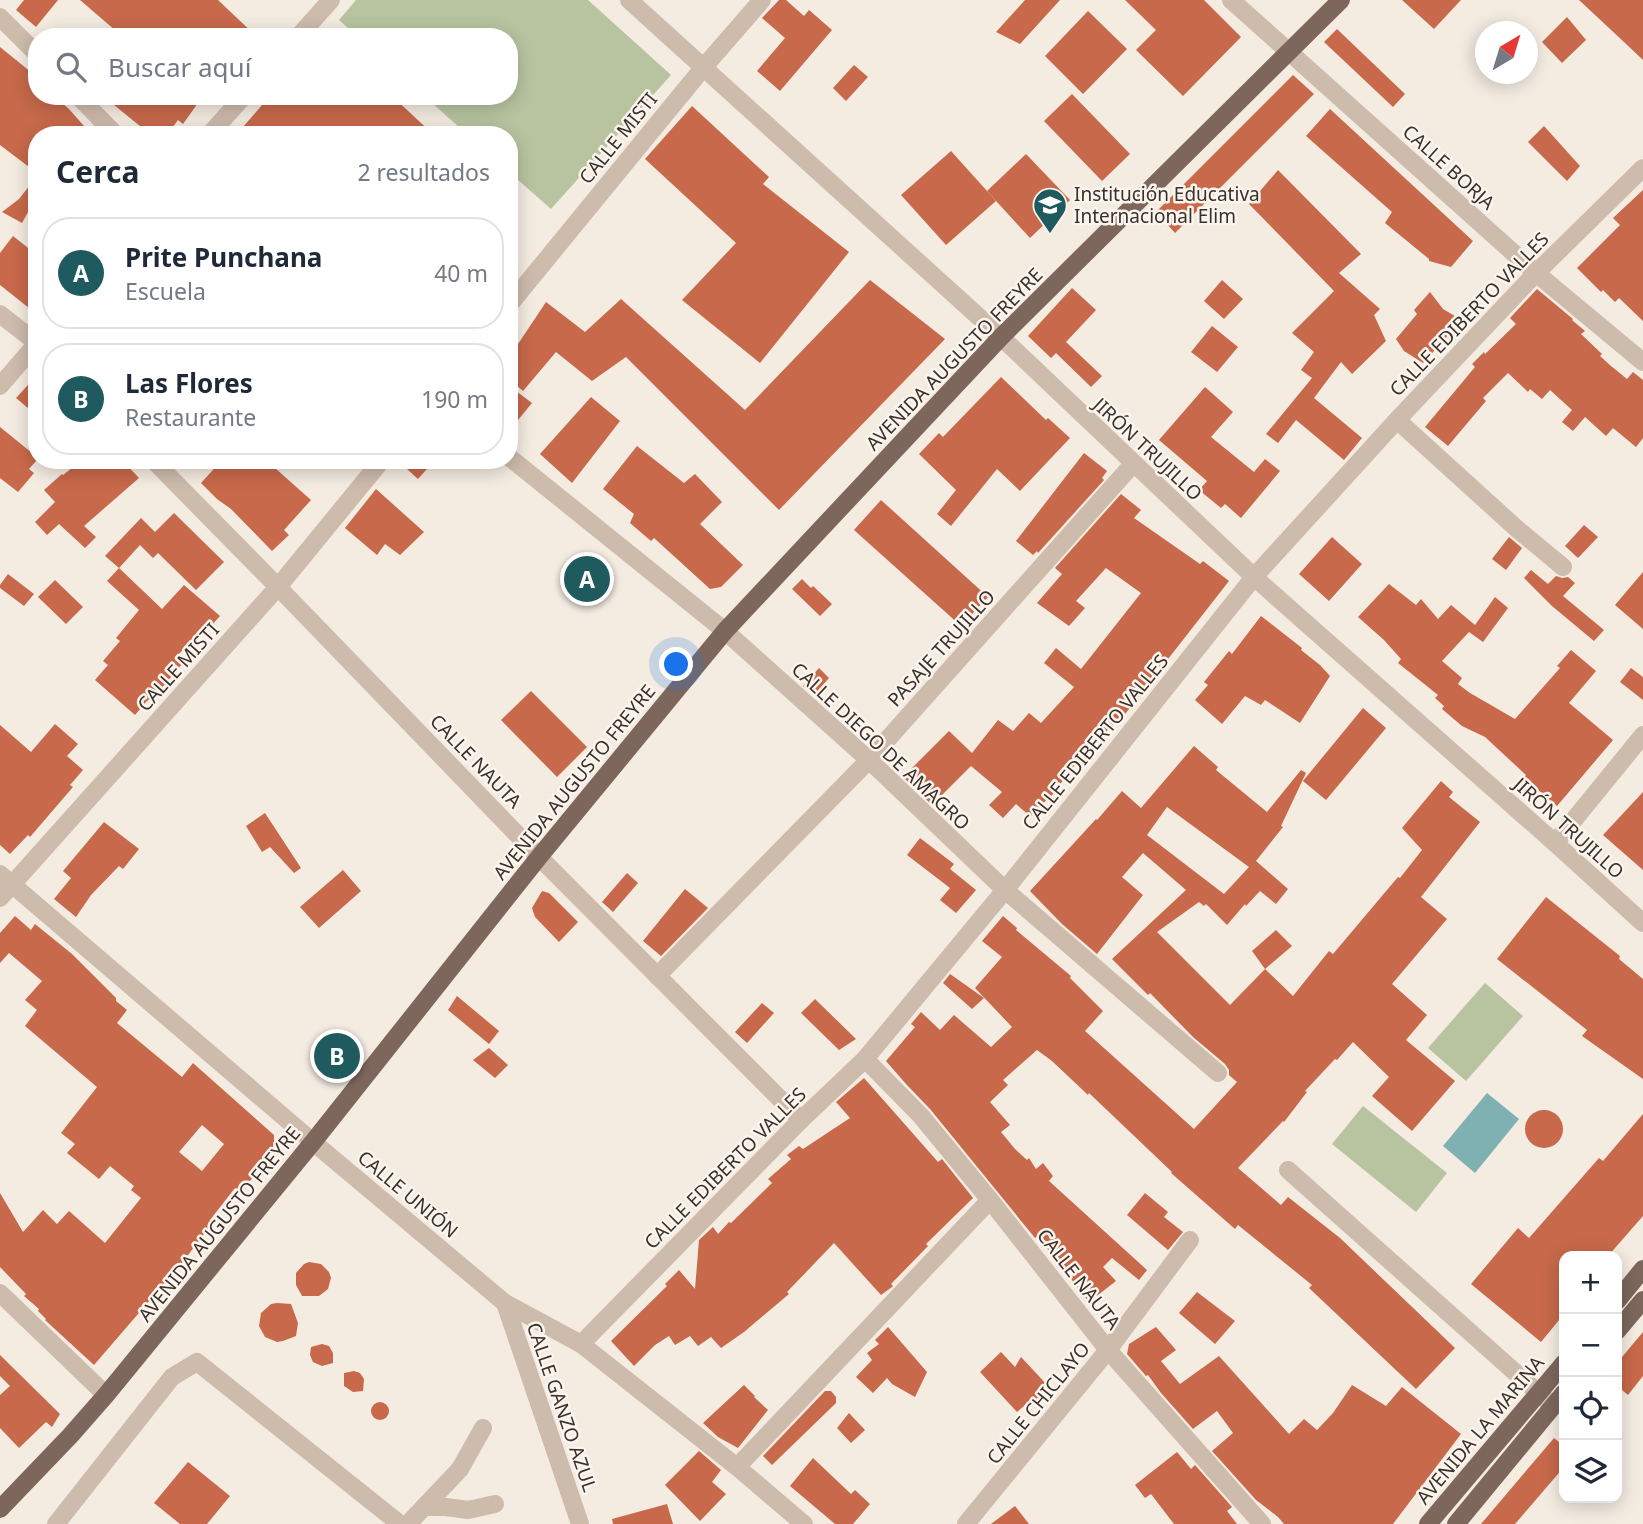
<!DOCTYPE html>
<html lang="es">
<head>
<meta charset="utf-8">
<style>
  :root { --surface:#fff; --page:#f2f2f3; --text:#1f2937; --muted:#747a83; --line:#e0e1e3; --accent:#1f5a5e }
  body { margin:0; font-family:"Noto Sans",sans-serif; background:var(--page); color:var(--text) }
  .controls { position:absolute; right:21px; bottom:21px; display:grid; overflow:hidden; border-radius:14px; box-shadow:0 4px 18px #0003 }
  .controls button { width:63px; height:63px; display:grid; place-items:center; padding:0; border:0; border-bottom:2px solid var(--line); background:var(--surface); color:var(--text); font:35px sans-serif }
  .compass { position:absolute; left:1475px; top:21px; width:63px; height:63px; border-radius:50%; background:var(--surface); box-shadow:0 4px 18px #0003; rotate:38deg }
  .you { position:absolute; left:677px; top:665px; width:24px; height:24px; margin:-18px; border:5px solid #fff; border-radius:50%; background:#1a73e8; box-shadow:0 0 0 10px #1a73e833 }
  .badge { display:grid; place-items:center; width:46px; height:46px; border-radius:50%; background:var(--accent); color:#fff; font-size:23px; font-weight:700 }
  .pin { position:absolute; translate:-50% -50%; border:4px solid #fff; box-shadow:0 2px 7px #0006 }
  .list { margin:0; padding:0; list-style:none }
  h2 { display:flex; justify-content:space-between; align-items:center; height:91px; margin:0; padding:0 28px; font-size:30px }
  h2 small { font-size:23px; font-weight:400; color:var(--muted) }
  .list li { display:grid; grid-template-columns:46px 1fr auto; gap:21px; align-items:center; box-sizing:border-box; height:112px; margin:0 14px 14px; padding:0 14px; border:2px solid var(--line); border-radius:28px }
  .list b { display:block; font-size:26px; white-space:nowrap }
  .list p { margin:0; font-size:23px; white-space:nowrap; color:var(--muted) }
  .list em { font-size:23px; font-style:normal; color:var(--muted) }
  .icon { flex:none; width:38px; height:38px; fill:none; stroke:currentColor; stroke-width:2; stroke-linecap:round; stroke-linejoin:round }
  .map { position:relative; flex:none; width:1643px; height:1524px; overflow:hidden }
  .search { position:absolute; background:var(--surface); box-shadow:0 4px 18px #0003; left:28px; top:28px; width:490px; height:77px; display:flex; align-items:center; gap:18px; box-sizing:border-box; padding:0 24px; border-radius:28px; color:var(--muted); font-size:26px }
  .panel { position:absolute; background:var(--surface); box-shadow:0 4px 18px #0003; left:28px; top:126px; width:490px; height:343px; border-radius:28px }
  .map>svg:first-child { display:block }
  .park { fill:#b8c4a0 }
  .water { fill:#7fb0b2 }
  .building { fill:#c8694b; fill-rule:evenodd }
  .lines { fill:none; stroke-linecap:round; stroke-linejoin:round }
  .minor { stroke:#cdbbac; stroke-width:18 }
  .major { stroke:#7d675c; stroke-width:18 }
  .labels { text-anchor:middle; stroke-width:5; stroke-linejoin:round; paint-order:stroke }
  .street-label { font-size:19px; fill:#3b302b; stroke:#fbf5ee }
  .poi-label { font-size:19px; fill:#3b302b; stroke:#fbf5ee; text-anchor:start }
</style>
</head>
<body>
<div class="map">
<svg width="1643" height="1524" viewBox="0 0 1643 1524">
  <rect width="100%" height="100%" fill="#f4ebe1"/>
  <g class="park">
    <path d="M356 0H588L671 75 551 209 509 172V135H468L424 96H509V37H358L339 20Z"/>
    <path d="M1485 983 1523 1016 1466 1081 1428 1048Z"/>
    <path d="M1363 1106 1447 1173 1416 1212 1332 1144Z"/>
  </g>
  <path class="water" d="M1487 1093 1519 1119 1475 1173 1443 1146Z"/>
  <g class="building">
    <path d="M24 0H58L36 27 16 10Z"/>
    <path d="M80 0H218L257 37H123Z"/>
    <path d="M779 0H786L804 16 809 10 832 30 780 91 757 71 785 38 762 18Z"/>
    <path d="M1025 0H1060L1020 44 996 32Z"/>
    <path d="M1125 0H1204L1241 37 1183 96 1136 50 1156 30Z"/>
    <path d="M1402 0H1461L1434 29Z"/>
    <path d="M1579 0H1643V60L1624 42Z"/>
    <path d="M1088 11 1127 49 1083 94 1045 56Z"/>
    <path d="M1567 17 1586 40 1562 63 1542 42Z"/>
    <path d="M1337 29 1405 94 1393 107 1324 42Z"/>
    <path d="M0 47 37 77V96H54L69 109 92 135H37V173L0 145Z"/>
    <path d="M854 65 868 77 846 101 833 88Z"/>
    <path d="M1293 75 1314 94 1175 233 1156 212Z"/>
    <path d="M1072 94 1130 154 1102 181 1044 121Z"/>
    <path d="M121 96H139L150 105 157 96H203L183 124 178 120 167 135H151L114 105Z"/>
    <path d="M270 96H392L434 135H236Z"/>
    <path d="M692 106 769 177 763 184 849 252 760 363 682 300 736 243 645 159Z"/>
    <path d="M1330 109 1473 241 1451 267 1429 261V259L1385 223 1392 212 1306 136Z"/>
    <path d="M1544 126 1580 166 1567 181 1528 142Z"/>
    <path d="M951 151 996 201 946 245 901 195Z"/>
    <path d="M1026 154 1070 200 1030 238 987 191Z"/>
    <path d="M1278 170 1361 254 1339 273 1380 309 1374 315 1386 341 1352 374 1341 362 1314 398 1362 438 1344 460 1296 420 1278 443 1266 434 1312 378 1301 370 1314 352 1292 333 1334 291 1249 204Z"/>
    <path d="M37 176V196L22 223 2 212 19 199Z"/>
    <path d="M1643 190V321L1619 298 1615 302 1603 290 1601 292 1577 268 1620 225 1613 218Z"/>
    <path d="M13 236 37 255V299L29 308 0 285V253Z"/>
    <path d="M870 280 945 339 779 510 626 357 592 381 556 352 523 391 509 379V342L516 347 546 302 585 332 621 299 745 410Z"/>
    <path d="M1222 280 1243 299 1224 319 1204 301Z"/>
    <path d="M1072 288 1096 310 1066 342 1102 376 1091 387 1056 353 1051 358 1028 336Z"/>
    <path d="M1537 289 1573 319 1572 320 1585 331 1581 334 1602 354 1600 356 1611 366 1627 379 1633 372 1643 380V438L1636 447 1613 428 1606 436 1585 417 1573 431 1562 422 1572 410 1550 390 1542 399 1530 389 1528 392 1508 373 1483 398 1486 401 1448 446 1425 427 1475 367 1472 364 1484 352 1485 354 1516 324 1510 318Z"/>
    <path d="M1430 292 1443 309 1460 319 1445 339 1423 363 1404 351 1396 339 1417 314 1414 310Z"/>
    <path d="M1212 326 1238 347 1217 372 1191 352Z"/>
    <path d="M37 375V401L29 409 16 398Z"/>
    <path d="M1001 377 1046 420 1048 418 1070 438 1020 491 997 469 951 526 937 514 956 490 919 454 939 433 943 437Z"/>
    <path d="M1205 387 1233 412 1211 437 1254 472 1265 459 1280 471 1241 518 1225 504 1221 508 1199 490 1207 481 1159 440Z"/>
    <path d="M516 391 532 403 509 431V399Z"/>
    <path d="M591 397 620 421 572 483 540 454Z"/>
    <path d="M0 427 37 457V460L29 469 34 473 18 492 0 478Z"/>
    <path d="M637 446 684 483 695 474 722 502 700 524 743 565 721 587 710 589 654 538 651 541 630 523 634 514 603 489Z"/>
    <path d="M1084 453 1107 471 1102 478 1104 480 1038 553 1037 551 1033 555 1016 541Z"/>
    <path d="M82 460H122L139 478 84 526 96 537 85 548 59 524 47 535 35 522 55 502 44 490 62 474 63 475Z"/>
    <path d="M222 460H266L311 500 284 530 289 535 272 551 231 509 217 499 201 483Z"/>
    <path d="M397 460H435L418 479Z"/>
    <path d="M376 489 424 532 400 555 385 544 377 555 345 528Z"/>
    <path d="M1121 494 1141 510 1134 518 1200 564 1203 561 1229 581 1118 723 1116 721 1073 767 1050 798 1049 797 1031 817 1016 804 1003 818 989 805 1002 792 971 766 932 805 903 777 949 731 972 753 998 720 1013 731 1029 713 1041 723 1074 687 1044 663 1056 648 1081 669 1141 593 1106 568 1076 601 1085 608 1069 626 1037 603 1062 574 1055 568Z"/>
    <path d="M881 500 988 597 961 626 854 530Z"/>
    <path d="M174 513 224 562 196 590 158 553 153 558 140 545 119 568 105 556 141 518 155 532Z"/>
    <path d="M1584 525 1598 537 1578 558 1565 546Z"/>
    <path d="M1332 537 1362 564 1329 601 1299 574Z"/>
    <path d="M1509 537 1522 548 1506 570 1492 559Z"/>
    <path d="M119 568 162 609 184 585 220 616 201 637 198 634 175 658 182 664 159 691 146 702 135 715 95 680 108 665 103 661 120 641 116 638 139 610 107 581Z"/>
    <path d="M1531 570 1548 584 1556 576 1562 578 1568 577 1575 583 1563 596 1604 630 1594 641 1552 606 1524 578Z"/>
    <path d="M1643 572V629L1615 605Z"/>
    <path d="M8 574 34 594 24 606 0 588V585Z"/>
    <path d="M802 579 811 588 813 586 832 604 820 616 792 589Z"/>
    <path d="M55 580 83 607 66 624 38 597Z"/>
    <path d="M1389 584 1416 605 1421 599 1438 619 1451 605 1475 625 1495 597 1508 608 1483 642 1469 632 1442 661 1462 678 1458 684 1470 693 1515 719 1560 668 1557 666 1571 650 1596 671 1569 703 1613 740 1557 806 1524 778 1526 775 1485 737 1462 726 1442 709 1444 706 1435 698 1438 695 1398 663 1401 659 1384 640 1358 617Z"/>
    <path d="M1261 616 1302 648 1301 650 1320 665 1330 676 1300 723 1265 700 1261 705 1245 696 1222 724 1195 700 1208 685 1204 682 1229 651 1232 654Z"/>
    <path d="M819 668 829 678 814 695 803 686Z"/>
    <path d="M1631 668 1643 677V700L1620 682Z"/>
    <path d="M531 691 587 747 557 777 501 720Z"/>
    <path d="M1363 708 1386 728 1326 800 1303 781Z"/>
    <path d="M55 724 78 744 67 756 83 770 70 785 73 787 30 837 28 835 10 854 0 845V725L31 752Z"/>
    <path d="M1194 746 1218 767 1216 770 1267 812 1301 770 1306 773 1281 826 1283 827 1256 861 1288 889 1276 904 1260 891 1246 906 1245 904 1227 925 1206 904 1204 906 1199 902 1157 932 1230 1005 1265 969 1293 996 1329 951 1333 954 1398 877 1400 878 1422 850 1402 828 1441 781 1453 792 1449 797 1480 822 1421 897 1447 919 1392 984 1427 1015 1406 1040 1455 1081 1412 1131 1372 1096 1389 1077 1353 1042 1337 1060 1335 1059 1305 1091 1307 1092 1284 1122 1283 1121 1238 1168 1281 1205 1288 1197 1340 1238 1455 1348 1416 1389 1309 1288 1312 1285 1238 1225 1235 1229 1171 1173 1172 1172 1089 1093 1088 1095 1052 1061 1037 1050 1003 1080 1008 1085 990 1102 1010 1125 1001 1132 1015 1149 1027 1160 1029 1158 1036 1169 1043 1163 1053 1176 1049 1181 1147 1270 1139 1280 1112 1258 1103 1267 1116 1281 1089 1302 1038 1236 1035 1238 930 1109 906 1084 886 1061 915 1027 911 1024 921 1012 940 1030 954 1015 991 1047 1012 1027 975 988 1002 957 982 941 1003 916 1017 928 1016 930 1071 976 1070 978 1103 1011 1085 1031 1194 1129 1237 1082 1229 1075V1070L1225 1064 1193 1037 1150 993 1148 995 1112 959 1186 890 1143 853 1122 877 1143 895 1097 954 1062 924 1030 891 1096 819 1097 820 1122 791 1141 808ZM1167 807 1249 867 1224 894 1147 835Z"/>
    <path d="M1643 792V870L1603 835Z"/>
    <path d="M265 813 301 868 294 873 270 847 262 852 246 826Z"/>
    <path d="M104 822 139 849 123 869 119 866 91 895 76 917 54 899 71 878 63 871Z"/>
    <path d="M920 838 954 864 950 869 976 890 956 913 940 900 950 888 907 855Z"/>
    <path d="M343 870 361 891 319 928 300 907Z"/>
    <path d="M627 873 638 883 613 912 602 902Z"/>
    <path d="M685 889 708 908 661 956 643 941Z"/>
    <path d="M542 891 549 893 578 922 559 942 535 917 532 908Z"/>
    <path d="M1546 897 1620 956 1619 959 1643 979V1079L1582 1036 1587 1030 1497 959Z"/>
    <path d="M15 916 31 930 35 924 72 954 116 998V1001L127 1010 117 1023 182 1077 193 1063 274 1135V1144L271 1152 254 1172 256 1173 241 1193 235 1188 210 1220 213 1222 182 1263 94 1365 45 1320 46 1319 38 1311 39 1309 24 1296 26 1294 0 1267V1193L23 1232 43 1210 57 1224 69 1211 105 1243 141 1198 131 1190 134 1186 110 1166 99 1179 67 1153 75 1144 61 1133 97 1087 25 1026 37 1010 25 1000 42 981 9 953 0 963V933ZM202 1125 224 1144 202 1171 179 1152Z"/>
    <path d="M1276 930 1292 946 1265 969 1252 951Z"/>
    <path d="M950 974 984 998 972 1009 943 983Z"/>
    <path d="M457 996 499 1031 489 1044 448 1010Z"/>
    <path d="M815 999 856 1039 839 1050 801 1013Z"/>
    <path d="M762 1003 774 1013 747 1043 735 1032Z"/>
    <path d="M489 1048 508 1065 495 1078 473 1060Z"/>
    <path d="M864 1078 938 1162 942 1159 973 1198 926 1244 928 1246 891 1284 893 1286 892 1287 881 1295 834 1243 787 1292 789 1294 744 1332 721 1348 711 1337 698 1346 690 1336 675 1345 669 1336 655 1345 634 1366 611 1341 667 1286 665 1284 679 1270 695 1289 699 1240 713 1227 718 1234 729 1222 731 1223 772 1183 768 1179 791 1159 787 1155 799 1146 803 1149 850 1118 836 1102Z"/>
    <circle cx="1544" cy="1129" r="19"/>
    <path d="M1643 1114V1216L1608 1256H1564V1314L1541 1342 1471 1284 1518 1228 1529 1238 1599 1158 1603 1161Z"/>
    <path d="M1145 1193 1168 1212 1164 1217 1183 1232 1168 1250 1127 1215Z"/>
    <path d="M309 1262 321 1264 329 1272 331 1278 328 1289 319 1296H302L296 1285V1273L304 1264Z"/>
    <path d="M1197 1292 1235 1321 1215 1344 1179 1313Z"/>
    <path d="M277 1303 291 1304 298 1323 296 1336 283 1341 277 1342 265 1337 259 1326 261 1313 271 1304Z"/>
    <path d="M888 1327 927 1372 915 1397 892 1384 887 1378 873 1393 856 1377 872 1360 867 1353 879 1344 875 1340Z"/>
    <path d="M1156 1327 1176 1350 1161 1361 1180 1384 1219 1356 1289 1434 1304 1419 1317 1430 1333 1413 1352 1385 1386 1406 1402 1387 1461 1434 1393 1524H1284L1278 1517 1256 1500 1212 1451 1233 1433 1217 1411 1193 1429 1161 1393 1148 1375 1146 1376 1127 1354 1129 1344Z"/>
    <path d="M1643 1332V1376L1628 1395 1617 1386V1363Z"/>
    <path d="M322 1344 329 1346 333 1353V1363L322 1366 313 1362 310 1355 311 1347Z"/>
    <path d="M1001 1352 1015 1367 1021 1357 1049 1387 1033 1402 1031 1400 1017 1412 980 1372Z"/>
    <path d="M0 1355 60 1414 52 1427 46 1422 19 1448 0 1428V1395L10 1386 0 1376Z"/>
    <path d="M354 1371 360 1373 364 1379 363 1391 353 1392 344 1386V1373Z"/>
    <path d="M744 1385 755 1396 754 1397 768 1410 738 1448 718 1437 703 1423Z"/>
    <path d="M825 1391H831L836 1397V1403L772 1465 763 1456Z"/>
    <circle cx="380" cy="1411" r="9"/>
    <path d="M849 1413 865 1430 851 1443 837 1428Z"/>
    <path d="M1554 1438 1564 1446V1467L1515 1524H1481Z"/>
    <path d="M699 1451 721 1470 712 1482 726 1494 700 1521 665 1485Z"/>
    <path d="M1177 1452 1191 1469 1195 1465 1232 1507 1227 1511 1237 1524H1174L1151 1494 1145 1498 1135 1485Z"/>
    <path d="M813 1458 851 1494 855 1490 870 1504 853 1524H835L790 1486Z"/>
    <path d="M188 1462 230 1496 207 1524H180L154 1503Z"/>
    <path d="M667 1504 673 1524H613L612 1519Z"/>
    <path d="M1015 1506 1029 1524H991Z"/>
  </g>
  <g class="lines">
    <g class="minor">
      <path d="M629 0 1001 337 1254 577 1555 843 1643 923"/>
      <path d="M1231 0 1536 273 1643 362"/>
      <path d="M0 17 37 54"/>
      <path d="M298 37 331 0"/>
      <path d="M78 96 116 135"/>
      <path d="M209 135 244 96"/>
      <path d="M509 305 703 68 762 0"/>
      <path d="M0 314 37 343"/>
      <path d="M0 386 37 343"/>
      <path d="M1397 420 1516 528 1563 567"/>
      <path d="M509 457 725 631 869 760 1005 890 1218 1073"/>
      <path d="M153 460 278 587 539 857 801 1120"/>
      <path d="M1555 843 1643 735"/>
      <path d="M0 874 313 1142 505 1303 581 1344 737 1467 804 1524"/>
      <path d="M0 898 278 587 382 460"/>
      <path d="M657 976 869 760 1133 464"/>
      <path d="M865 1059 921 1116 990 1200 1108 1350 1262 1524"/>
      <path d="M1288 1170 1553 1406"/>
      <path d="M0 1293 106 1395"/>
      <path d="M505 1303 580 1524"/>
      <path d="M581 1344 801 1120 865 1059 1005 890 1254 577 1397 420 1536 273 1643 168"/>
      <path d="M737 1467 990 1200"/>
      <path d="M424 1507H446L468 1510 495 1504"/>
      <path d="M56 1524 172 1377 197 1362 400 1524"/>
      <path d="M408 1524 460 1469 483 1428"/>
      <path d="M966 1524 1108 1350 1190 1240"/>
    </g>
    <g class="major">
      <path d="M1617 1301 1643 1269"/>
      <path d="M1617 1331 1643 1300"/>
      <path d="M0 1509 70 1436 106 1395 313 1142 539 857 725 631 1001 337 1341 0"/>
      <path d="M1428 1524 1564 1363"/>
      <path d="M1456 1524 1564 1393"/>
    </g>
  </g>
  <defs>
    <g id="school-pin" transform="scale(1.75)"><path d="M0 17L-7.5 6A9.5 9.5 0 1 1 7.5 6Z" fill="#1f5a5e" stroke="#fbf5ee"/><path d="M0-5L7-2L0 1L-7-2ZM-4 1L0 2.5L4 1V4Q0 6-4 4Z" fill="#fff"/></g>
  </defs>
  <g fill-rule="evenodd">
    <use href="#school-pin" x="1050" y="205"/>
  </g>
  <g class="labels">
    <g class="street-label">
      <text transform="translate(618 138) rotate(-51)" y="7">CALLE MISTI</text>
      <text transform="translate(1449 167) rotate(42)" y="7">CALLE BORJA</text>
      <text transform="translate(1469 314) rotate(-46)" y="7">CALLE EDIBERTO VALLES</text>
      <text transform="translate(954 359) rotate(-46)" y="7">AVENIDA AUGUSTO FREYRE</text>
      <text transform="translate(1148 449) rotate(43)" y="7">JIRÓN TRUJILLO</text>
      <text transform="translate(941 648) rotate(-48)" y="7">PASAJE TRUJILLO</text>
      <text transform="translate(178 667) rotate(-48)" y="7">CALLE MISTI</text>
      <text transform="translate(1095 742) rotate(-51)" y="7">CALLE EDIBERTO VALLES</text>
      <text transform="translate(881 746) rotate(43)" y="7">CALLE DIEGO DE AMAGRO</text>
      <text transform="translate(476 761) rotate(46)" y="7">CALLE NAUTA</text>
      <text transform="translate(574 782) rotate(-51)" y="7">AVENIDA AUGUSTO FREYRE</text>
      <text transform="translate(1569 828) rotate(42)" y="7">JIRÓN TRUJILLO</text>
      <text transform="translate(725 1168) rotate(-45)" y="7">CALLE EDIBERTO VALLES</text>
      <text transform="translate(408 1194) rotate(40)" y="7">CALLE UNIÓN</text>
      <text transform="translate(219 1224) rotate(-51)" y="7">AVENIDA AUGUSTO FREYRE</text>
      <text transform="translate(1079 1279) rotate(52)" y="7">CALLE NAUTA</text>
      <text transform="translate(1038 1403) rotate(-51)" y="7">CALLE CHICLAYO</text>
      <text transform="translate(562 1407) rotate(71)" y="7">CALLE GANZO AZUL</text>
      <text transform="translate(1480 1430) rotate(-50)" y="7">AVENIDA LA MARINA</text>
    </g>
    <g class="poi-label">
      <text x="1074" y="201">Institución Educativa<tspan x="1074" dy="22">Internacional Elim</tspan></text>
    </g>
  </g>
</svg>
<div class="controls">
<button>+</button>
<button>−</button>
<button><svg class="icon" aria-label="locate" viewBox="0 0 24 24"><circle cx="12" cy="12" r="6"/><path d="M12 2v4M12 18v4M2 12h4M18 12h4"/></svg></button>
<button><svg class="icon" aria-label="layers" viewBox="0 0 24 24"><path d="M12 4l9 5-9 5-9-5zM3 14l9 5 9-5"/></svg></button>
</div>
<svg class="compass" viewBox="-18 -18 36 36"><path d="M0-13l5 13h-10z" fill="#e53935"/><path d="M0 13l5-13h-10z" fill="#747a83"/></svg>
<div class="you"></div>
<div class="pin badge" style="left:587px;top:579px">A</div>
<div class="pin badge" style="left:337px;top:1056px">B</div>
<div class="search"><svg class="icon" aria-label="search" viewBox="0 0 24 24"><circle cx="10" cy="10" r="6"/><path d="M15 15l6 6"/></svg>Buscar aquí</div>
<section class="panel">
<h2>Cerca<small>2 resultados</small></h2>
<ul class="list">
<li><span class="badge">A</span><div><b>Prite Punchana</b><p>Escuela</p></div><em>40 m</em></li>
<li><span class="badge">B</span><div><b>Las Flores</b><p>Restaurante</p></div><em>190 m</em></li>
</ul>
</section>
</div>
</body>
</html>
